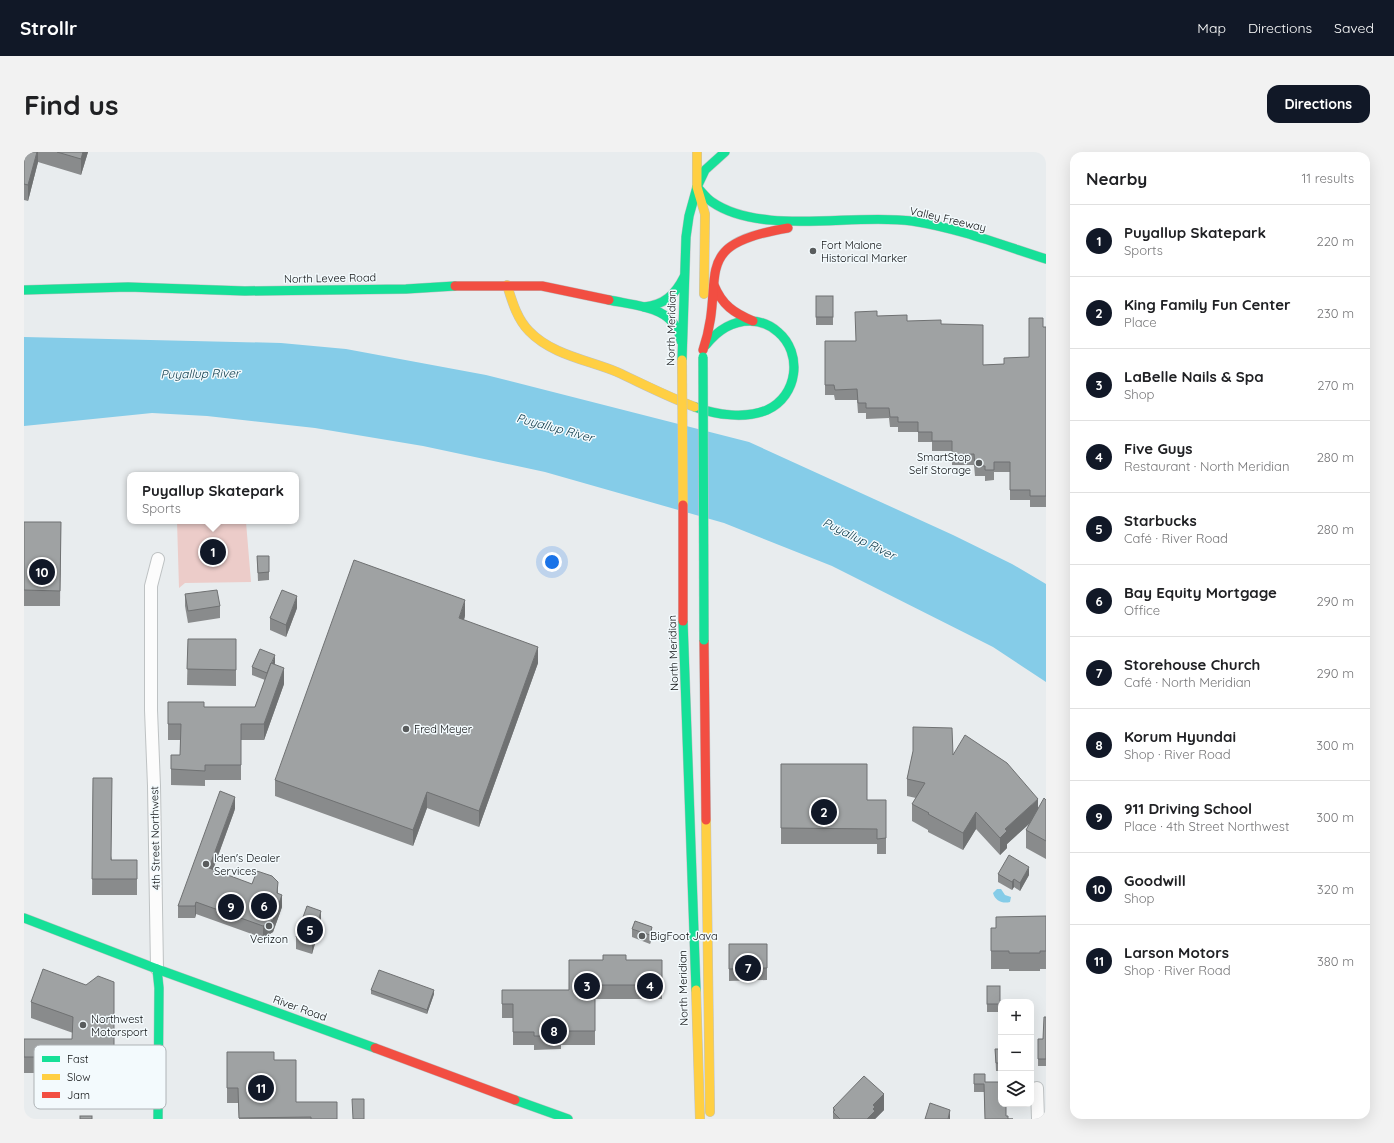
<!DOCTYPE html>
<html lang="en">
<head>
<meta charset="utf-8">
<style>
  :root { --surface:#fff; --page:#f2f2f2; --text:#202124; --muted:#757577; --line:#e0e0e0; --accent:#111827 }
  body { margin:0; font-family:Quicksand,sans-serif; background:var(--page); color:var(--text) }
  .controls { position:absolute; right:12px; bottom:12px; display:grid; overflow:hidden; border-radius:8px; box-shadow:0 4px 16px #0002 }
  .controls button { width:36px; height:36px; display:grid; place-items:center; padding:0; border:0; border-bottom:1px solid var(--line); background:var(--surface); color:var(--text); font:20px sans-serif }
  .you { position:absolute; left:528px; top:410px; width:14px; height:14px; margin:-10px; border:3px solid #fff; border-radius:50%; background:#1a73e8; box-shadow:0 0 0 6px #1a73e833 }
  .badge { display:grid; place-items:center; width:26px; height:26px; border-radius:50%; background:var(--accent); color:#fff; font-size:13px; font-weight:700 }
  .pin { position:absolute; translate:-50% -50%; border:2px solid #fff; box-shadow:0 1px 4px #0006 }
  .popup { position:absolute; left:103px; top:320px; width:172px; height:52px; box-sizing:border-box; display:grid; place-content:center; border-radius:8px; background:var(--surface); filter:drop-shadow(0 1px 3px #0005); font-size:13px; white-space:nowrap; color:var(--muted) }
  .popup b { font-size:15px; color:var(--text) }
  .popup::after { content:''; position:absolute; left:50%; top:100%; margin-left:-8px; border:8px solid transparent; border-top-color:var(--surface) }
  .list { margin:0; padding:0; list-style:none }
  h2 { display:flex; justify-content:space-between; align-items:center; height:52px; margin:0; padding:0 16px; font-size:17px }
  h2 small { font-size:13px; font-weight:400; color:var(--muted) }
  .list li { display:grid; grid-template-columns:26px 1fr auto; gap:12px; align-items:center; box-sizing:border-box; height:72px; padding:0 16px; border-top:1px solid var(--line) }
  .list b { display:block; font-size:15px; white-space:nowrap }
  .list p { margin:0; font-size:13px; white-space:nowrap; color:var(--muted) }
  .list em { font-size:13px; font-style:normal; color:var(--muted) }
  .icon { flex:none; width:22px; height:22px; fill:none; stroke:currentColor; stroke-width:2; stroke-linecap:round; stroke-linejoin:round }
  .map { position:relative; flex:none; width:1022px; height:967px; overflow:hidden; border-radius:12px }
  header { display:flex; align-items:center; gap:24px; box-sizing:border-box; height:56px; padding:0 20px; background:var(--accent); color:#fff }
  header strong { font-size:19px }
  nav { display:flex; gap:22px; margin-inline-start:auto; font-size:14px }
  .intro { display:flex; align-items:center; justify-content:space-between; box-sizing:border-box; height:96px; padding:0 24px }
  h1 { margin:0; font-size:28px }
  .button { padding:10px 18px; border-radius:12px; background:var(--accent); color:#fff; font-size:14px; font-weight:700 }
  main { display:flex; gap:24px; padding:0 24px }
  aside { flex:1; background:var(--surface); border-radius:12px; box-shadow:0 4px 16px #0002 }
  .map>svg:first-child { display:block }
  .green { fill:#ecccc9 }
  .water { fill:#85cce8 }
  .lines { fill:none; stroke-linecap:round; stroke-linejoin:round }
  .street-casing { stroke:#bec2c3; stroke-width:14 }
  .fast-casing { stroke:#bec2c3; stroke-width:10 }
  .slow-casing { stroke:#bec2c3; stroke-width:10 }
  .jam-casing { stroke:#bec2c3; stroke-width:10 }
  .street { stroke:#fcfcfc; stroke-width:12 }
  .fast { stroke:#16e098; stroke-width:9 }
  .slow { stroke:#ffcf43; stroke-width:9 }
  .jam { stroke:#f24e42; stroke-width:9 }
  .fast-bridge-casing { stroke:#bec2c3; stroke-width:10; stroke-linecap:butt }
  .slow-bridge-casing { stroke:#bec2c3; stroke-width:10; stroke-linecap:butt }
  .jam-bridge-casing { stroke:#bec2c3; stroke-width:10; stroke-linecap:butt }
  .fast-bridge { stroke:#16e098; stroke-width:9 }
  .slow-bridge { stroke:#ffcf43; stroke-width:9 }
  .jam-bridge { stroke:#f24e42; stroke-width:9 }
  .wall { fill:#898b8c }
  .shaded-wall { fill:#6f7172 }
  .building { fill:#9fa2a3; stroke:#6f7172 }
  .poi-dot { fill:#595c5d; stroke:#f3fafd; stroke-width:1.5 }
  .labels { text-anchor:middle; stroke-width:3; stroke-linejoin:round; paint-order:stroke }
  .street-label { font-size:11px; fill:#0c0e0f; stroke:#f3fafd }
  .poi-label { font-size:11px; fill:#0c0e0f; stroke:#f3fafd; text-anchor:start }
  .water-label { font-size:12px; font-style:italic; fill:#053444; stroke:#f3fafd }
  .key { fill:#f3fafd; stroke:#aeb3b6; stroke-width:1 }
  .key-label { font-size:11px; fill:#0c0e0f }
</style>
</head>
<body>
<header>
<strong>Strollr</strong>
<nav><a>Map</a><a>Directions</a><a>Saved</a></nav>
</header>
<div class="intro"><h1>Find us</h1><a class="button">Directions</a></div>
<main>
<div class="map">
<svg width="1022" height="967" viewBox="0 0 1022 967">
  <rect width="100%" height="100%" fill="#e8ecee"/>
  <path class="green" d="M153 369 222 370 227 430 161 431 155 436Z"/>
  <g class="water">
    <path d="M0 185 257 191 322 197 462 223 725 290 929 383 988 412 1022 432V530L969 495 808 414 700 371 521 320 399 294 291 276 183 264 128 261 0 274Z"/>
    <path d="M973 737H977L981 743 987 745 986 750C979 752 971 749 969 741Z"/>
  </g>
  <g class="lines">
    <g class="street-casing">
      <g id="street">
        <path d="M133 817 130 634 127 558V434L134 407"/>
        <path d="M1013 936 1014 967"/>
      </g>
    </g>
    <g class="fast-casing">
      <g id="fast">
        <path d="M701 0 681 18 673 35C678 40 682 46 688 50 737 84 829 61 888 69 934 76 978 93 1022 107"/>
        <path d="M0 138 104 135 221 139 382 137 431 134"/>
        <path d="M585 148C613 154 651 154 657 189"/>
        <path d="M620 155C640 153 651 143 660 125"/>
        <path d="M658 208 662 85 665 64 673 35"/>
        <path d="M671 255C692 263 722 267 743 258 774 244 779 201 754 180 746 173 736 169 726 169 707 169 693 179 682 193"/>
        <path d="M659 469 672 838"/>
        <path d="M0 766 133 817 351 896"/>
        <path d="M133 817 135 836 134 967"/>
        <path d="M491 948 544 967"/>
      </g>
    </g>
    <g class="slow-casing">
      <g id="slow">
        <path d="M673 0V35L681 62 680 142"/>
        <path d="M483 133C488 149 493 167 505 179 528 203 564 208 593 220 619 232 644 245 671 255"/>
        <path d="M682 668 686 960"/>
        <path d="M672 838 676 967"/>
      </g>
    </g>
    <g class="jam-casing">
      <g id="jam">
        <path d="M690 133C698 153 710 161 729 169"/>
        <path d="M431 134H518L585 148"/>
        <path d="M679 198C704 124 661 93 764 76"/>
        <path d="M680 488 682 668"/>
        <path d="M351 896 491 948"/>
      </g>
    </g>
    <use href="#street" class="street"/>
    <use href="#fast" class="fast"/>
    <use href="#slow" class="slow"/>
    <use href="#jam" class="jam"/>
    <g class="fast-bridge-casing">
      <path id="fast-bridge" d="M679 205 680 488"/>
    </g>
    <g class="slow-bridge-casing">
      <path id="slow-bridge" d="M658 208 659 353"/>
    </g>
    <g class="jam-bridge-casing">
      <path id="jam-bridge" d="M659 353V469"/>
    </g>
    <use href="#fast-bridge" class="fast-bridge"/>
    <use href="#slow-bridge" class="slow-bridge"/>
    <use href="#jam-bridge" class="jam-bridge"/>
  </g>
  <g class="wall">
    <path d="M0 0H64L57 23 14 10 4 49 0 48Z"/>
    <rect x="792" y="144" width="17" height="29"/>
    <path d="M853 164 883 169 917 172 959 213 980 212 1005 205 1019 175H1022V355H1006V348H986V320H970V328L961 329V324H951L950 313H928V299H908V290H894V280H874V275H866L865 266 842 267V261H834L833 248H811L810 243H801V189H832Z"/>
    <path d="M0 370H37L36 454H0Z"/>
    <path d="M233 404 245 420V428L234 429Z"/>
    <path d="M161 442 196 454V466L164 471 161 454Z"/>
    <path d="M273 456 262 485 246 478V466Z"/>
    <path d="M441 464 440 468 514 511 455 675 403 656 389 694 251 644V628Z"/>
    <path d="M164 487H212V534L163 533Z"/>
    <path d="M251 511 250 513 260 532 240 588H217V628H181V634L147 633V603H156V588H144V550L180 555H231L241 528 228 523V515Z"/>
    <path d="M889 575 929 603 1014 657 1022 648V707L1002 696V678L1006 671 983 692V696L976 703 952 677 939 698 904 680V678L888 669V652L892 646 883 644V627L889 600Z"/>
    <path d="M757 612 843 648H862V702H853V692H757Z"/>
    <path d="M69 626 88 708H113V743H68Z"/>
    <path d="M211 657 189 718 254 742 258 755 249 780 239 786 172 762 171 766H154V754Z"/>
    <path d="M974 722 1005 723 996 739 990 735 988 738 974 730Z"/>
    <path d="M1022 764V817H1016V819H985V817H967V776H972Z"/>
    <path d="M297 771 288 802 272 797V785Z"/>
    <path d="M608 777 628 783 626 792 608 785Z"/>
    <path d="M705 792H743V828L705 829Z"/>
    <path d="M602 808H638V847H571V893H537V897L510 898V893H489V866H478V838H545Z"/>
    <path d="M90 830V916H70V921H0V887H48L49 881 7 866V850L62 833Z"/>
    <rect x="963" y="834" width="13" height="26"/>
    <path d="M347 838 410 842 403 862 347 842Z"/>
    <path d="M1022 865V914H1014V887H1019Z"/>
    <path d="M977 892V919H972L971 897H975Z"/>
    <path d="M203 900 250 908 272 950 313 967H215L214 951H203Z"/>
    <path d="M950 922 961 930 982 964 961 967 960 940H950Z"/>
    <path d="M809 956 860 958 851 967H809Z"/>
  </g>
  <g class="shaded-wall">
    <path d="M13 0H14V10L4 49V33Z"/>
    <path d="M59 0H64L57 23V7Z"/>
    <path d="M273 444V456L262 485V473Z"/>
    <path d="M441 448V464L435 482V466Z"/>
    <path d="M514 495V511L455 675V659Z"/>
    <path d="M251 503V511L244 529V521Z"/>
    <path d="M260 516V532L240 588V572Z"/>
    <path d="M403 640V656L389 694V678Z"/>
    <path d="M211 645V657L185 728V716Z"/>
    <path d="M1014 647V664L983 692V696L976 703V686L981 677Z"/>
    <path d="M952 660V677L939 698V681Z"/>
    <path d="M1005 715V723L996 739V731Z"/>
    <path d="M990 727V735L988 738V730Z"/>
    <path d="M254 730V742L253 741Z"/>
    <path d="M258 743V755L249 780 239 786V774Z"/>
    <path d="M172 750V762L171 766V754Z"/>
    <path d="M297 759V771L288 802V790Z"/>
    <path d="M628 775V783L626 792V783Z"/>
    <path d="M410 838V842L403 862V858Z"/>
    <path d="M860 942V958L851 967H843L849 957V953Z"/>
    <path d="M926 958V967H924Z"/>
  </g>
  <g class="building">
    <path d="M0 0H13L4 33 0 32Z"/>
    <path d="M33 0H59L57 7Z"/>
    <rect x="792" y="144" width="17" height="21"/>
    <path d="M853 159V164L883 163V169L917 168V172L959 173V213L980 212V206L1005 205V166H1019V175H1022V344H1006V338H986V310H970V318H961V314H951L950 302 928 303V289H908V280H894V270H874V265H866L865 256H842V251H834L833 237 811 238 810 233H801V189H832L831 160Z"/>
    <path d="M0 370H37L36 439 0 438Z"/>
    <path d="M233 404H245V420L234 421Z"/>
    <path d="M330 408 441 448 435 466 514 495 455 659 403 640 389 678 251 628Z"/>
    <path d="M193 438 196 454 164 459 161 442Z"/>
    <path d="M258 438 273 444 262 473 246 466Z"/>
    <path d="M164 487H212V518L163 517Z"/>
    <path d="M236 497 251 503 247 512V511L243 521 228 515Z"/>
    <path d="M247 511 260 516 240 572H217V613H181V619L147 617V603H156L157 572H144V550H180V555H231Z"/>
    <path d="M889 575 928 576 929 603 941 583 983 611 1014 647 981 677 983 679 976 686 952 660 939 681 904 662 905 661 888 652 901 631 883 627 889 599Z"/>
    <path d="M757 612H843V648H862V686L853 687V677L757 676Z"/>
    <path d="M69 626H88L87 708H113V727H68Z"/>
    <path d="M196 639 211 645 185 716 228 732 233 719 248 724 254 730 253 741 258 743 249 768 239 774 172 750 171 754H154Z"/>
    <path d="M1020 646 1022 648V689L1002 678Z"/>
    <path d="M985 703 1005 715 996 731 990 727 988 730 974 722Z"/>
    <path d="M283 754 297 759 288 790 272 785Z"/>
    <path d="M1022 764V799H1016V801H985V799H967V776H972V765Z"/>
    <path d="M611 769 628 775 626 783 608 777Z"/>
    <path d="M705 792H743V816L705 817Z"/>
    <path d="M579 803H602V808H638V833H571V879H537V884H510V880H489V852H478V838H545V808H579Z"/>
    <path d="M19 817 62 833 74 824 90 830V900H70V905H0V887H48L49 865 7 850Z"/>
    <path d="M355 818 410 838 403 858 347 838Z"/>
    <rect x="963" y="834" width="13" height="18"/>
    <path d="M1020 865H1022V907H1014V887H1019Z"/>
    <path d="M975 892H977V911H972L971 897H975Z"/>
    <path d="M203 900H250V908H272V950H313V967H287V965L215 966 214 936H203Z"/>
    <path d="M950 922H961V930H977V952H982V964H984V967H989H961L960 932H950Z"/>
    <path d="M840 924 860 942 849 953 851 955 849 957 851 959 843 967H816L809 960 811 958 809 956Z"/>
    <path d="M328 947H340V967H329Z"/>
    <path d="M906 951 926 958 924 967H901Z"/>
    <rect x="56" y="964" width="12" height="3"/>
  </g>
  <g class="poi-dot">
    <circle cx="789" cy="99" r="4"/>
    <circle cx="955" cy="311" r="4"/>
    <circle cx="382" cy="577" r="4"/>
    <circle cx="182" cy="712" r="4"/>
    <circle cx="245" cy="774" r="4"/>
    <circle cx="618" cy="784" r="4"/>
    <circle cx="59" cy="873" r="4"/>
  </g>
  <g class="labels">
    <g class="street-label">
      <text transform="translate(924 67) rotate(13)" y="4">Valley Freeway</text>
      <text transform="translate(306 126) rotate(-1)" y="4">North Levee Road</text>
      <text transform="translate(647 176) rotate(-89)" y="4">North Meridian</text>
      <text transform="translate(649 501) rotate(-92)" y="4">North Meridian</text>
      <text transform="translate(131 686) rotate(-91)" y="4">4th Street Northwest</text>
      <text transform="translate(659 836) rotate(-91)" y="4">North Meridian</text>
      <text transform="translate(276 856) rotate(20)" y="4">River Road</text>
    </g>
    <g class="poi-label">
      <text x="797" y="97">Fort Malone<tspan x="797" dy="13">Historical Marker</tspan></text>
      <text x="947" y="309" text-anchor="end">SmartStop<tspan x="947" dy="13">Self Storage</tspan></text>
      <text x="390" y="581">Fred Meyer</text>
      <text x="190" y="710">Iden's Dealer<tspan x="190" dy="13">Services</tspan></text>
      <text x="626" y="788">BigFoot Java</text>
      <text x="245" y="791" text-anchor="middle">Verizon</text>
      <text x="67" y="871">Northwest<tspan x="67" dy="13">Motorsport</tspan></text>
    </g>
    <g class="water-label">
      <text transform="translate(176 222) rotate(-1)" y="4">Puyallup River</text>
      <text transform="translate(531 276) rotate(15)" y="4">Puyallup River</text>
      <text transform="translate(835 387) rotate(26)" y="4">Puyallup River</text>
    </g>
  </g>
  <rect x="10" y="893" width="132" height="64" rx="6" class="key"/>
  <rect x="18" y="904" width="18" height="6" fill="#16e098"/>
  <rect x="18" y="922" width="18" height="6" fill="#ffcf43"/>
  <rect x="18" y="940" width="18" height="6" fill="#f24e42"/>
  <g class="key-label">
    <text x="43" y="911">Fast</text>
    <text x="43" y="929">Slow</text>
    <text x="43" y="947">Jam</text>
  </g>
</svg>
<div class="controls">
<button>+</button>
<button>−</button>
<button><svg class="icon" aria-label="layers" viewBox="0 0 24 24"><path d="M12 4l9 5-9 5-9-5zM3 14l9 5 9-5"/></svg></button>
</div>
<div class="you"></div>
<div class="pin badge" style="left:189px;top:400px">1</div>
<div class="popup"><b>Puyallup Skatepark</b>Sports</div>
<div class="pin badge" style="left:800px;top:660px">2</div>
<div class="pin badge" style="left:563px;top:834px">3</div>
<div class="pin badge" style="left:626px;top:834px">4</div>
<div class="pin badge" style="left:286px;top:778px">5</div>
<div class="pin badge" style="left:240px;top:754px">6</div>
<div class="pin badge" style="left:724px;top:816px">7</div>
<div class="pin badge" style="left:530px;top:879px">8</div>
<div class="pin badge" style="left:207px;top:755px">9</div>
<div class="pin badge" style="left:18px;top:420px">10</div>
<div class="pin badge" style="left:237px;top:936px">11</div>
</div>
<aside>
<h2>Nearby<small>11 results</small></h2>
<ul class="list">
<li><span class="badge">1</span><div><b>Puyallup Skatepark</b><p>Sports</p></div><em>220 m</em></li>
<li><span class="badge">2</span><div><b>King Family Fun Center</b><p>Place</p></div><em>230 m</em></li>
<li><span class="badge">3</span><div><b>LaBelle Nails &amp; Spa</b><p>Shop</p></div><em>270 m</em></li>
<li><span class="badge">4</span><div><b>Five Guys</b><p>Restaurant · North Meridian</p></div><em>280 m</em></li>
<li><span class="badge">5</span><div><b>Starbucks</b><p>Café · River Road</p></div><em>280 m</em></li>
<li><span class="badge">6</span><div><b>Bay Equity Mortgage</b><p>Office</p></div><em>290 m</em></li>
<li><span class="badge">7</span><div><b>Storehouse Church</b><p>Café · North Meridian</p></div><em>290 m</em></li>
<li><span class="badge">8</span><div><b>Korum Hyundai</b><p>Shop · River Road</p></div><em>300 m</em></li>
<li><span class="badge">9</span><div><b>911 Driving School</b><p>Place · 4th Street Northwest</p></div><em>300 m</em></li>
<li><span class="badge">10</span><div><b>Goodwill</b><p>Shop</p></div><em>320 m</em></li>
<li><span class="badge">11</span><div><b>Larson Motors</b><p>Shop · River Road</p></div><em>380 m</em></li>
</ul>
</aside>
</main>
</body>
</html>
